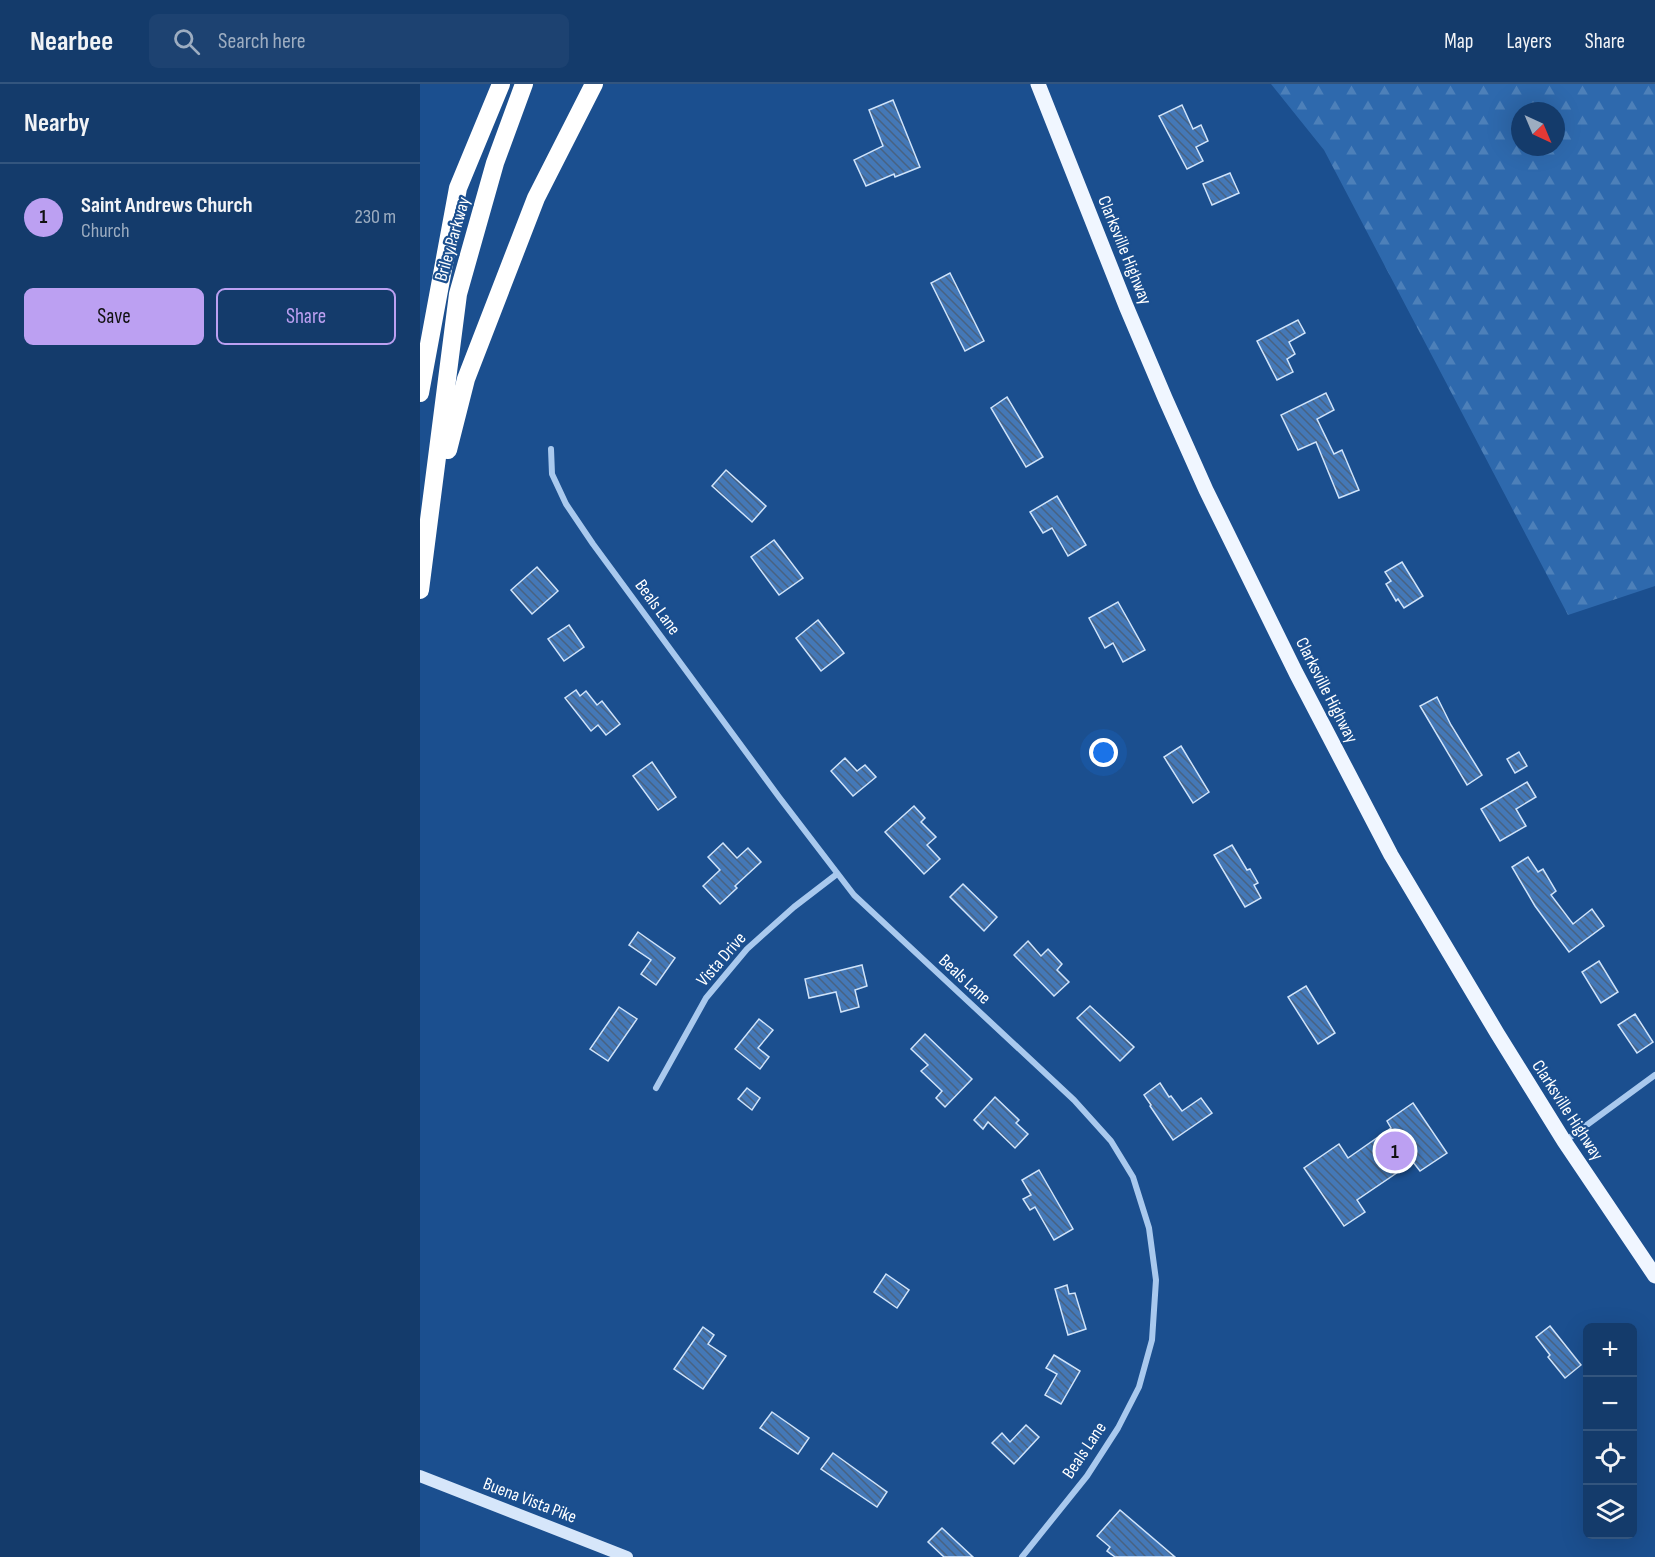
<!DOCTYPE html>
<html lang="en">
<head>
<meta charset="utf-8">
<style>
  :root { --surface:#143b6b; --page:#1d4271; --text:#f1f3f6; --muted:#9dadc1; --line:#33557e; --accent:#bca0f2 }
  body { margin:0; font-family:"Sofia Sans Condensed",sans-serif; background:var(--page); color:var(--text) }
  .controls { position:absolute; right:18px; bottom:18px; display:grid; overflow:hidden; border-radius:9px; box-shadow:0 6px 24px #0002 }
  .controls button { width:54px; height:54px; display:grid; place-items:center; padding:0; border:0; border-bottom:2px solid var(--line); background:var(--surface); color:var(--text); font:30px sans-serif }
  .compass { position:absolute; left:1091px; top:18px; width:54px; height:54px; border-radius:50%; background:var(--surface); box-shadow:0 6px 24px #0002; rotate:136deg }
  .you { position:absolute; left:684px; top:669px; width:21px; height:21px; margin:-15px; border:4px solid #fff; border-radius:50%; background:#1a73e8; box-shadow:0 0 0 9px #1a73e833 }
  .badge { display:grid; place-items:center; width:39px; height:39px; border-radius:50%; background:var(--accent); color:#111; font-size:20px; font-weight:700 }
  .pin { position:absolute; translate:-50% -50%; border:3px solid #fff; box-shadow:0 2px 6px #0006 }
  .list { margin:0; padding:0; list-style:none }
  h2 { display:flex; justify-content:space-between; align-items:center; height:78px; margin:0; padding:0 24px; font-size:26px }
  h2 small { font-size:20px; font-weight:400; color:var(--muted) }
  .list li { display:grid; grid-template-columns:39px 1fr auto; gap:18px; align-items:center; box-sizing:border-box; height:108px; padding:0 24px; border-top:2px solid var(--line) }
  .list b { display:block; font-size:22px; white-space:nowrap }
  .list p { margin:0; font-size:20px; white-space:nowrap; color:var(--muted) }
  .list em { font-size:20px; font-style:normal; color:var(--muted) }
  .actions { display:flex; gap:12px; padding:18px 24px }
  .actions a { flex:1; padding:14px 0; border:2px solid var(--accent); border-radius:9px; text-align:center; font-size:21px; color:var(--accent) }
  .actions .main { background:var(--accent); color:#111 }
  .icon { flex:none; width:33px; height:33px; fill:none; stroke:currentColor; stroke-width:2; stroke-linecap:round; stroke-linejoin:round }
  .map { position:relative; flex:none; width:1235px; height:1473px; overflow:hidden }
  header { display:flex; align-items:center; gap:36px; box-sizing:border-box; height:84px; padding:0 30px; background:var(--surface); border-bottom:2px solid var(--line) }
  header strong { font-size:28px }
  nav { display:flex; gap:33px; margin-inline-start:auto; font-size:21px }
  .search { width:420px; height:54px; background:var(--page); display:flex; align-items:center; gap:15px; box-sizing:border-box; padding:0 21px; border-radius:9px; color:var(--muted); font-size:22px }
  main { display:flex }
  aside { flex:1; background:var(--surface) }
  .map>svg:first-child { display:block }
  .forest { fill:url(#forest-firs); fill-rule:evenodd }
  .building { fill:url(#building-back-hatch); stroke:#cfe3fa; stroke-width:1.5 }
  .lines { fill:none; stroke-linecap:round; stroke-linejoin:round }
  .street { stroke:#a9c9ee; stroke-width:6 }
  .secondary { stroke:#d6e6fa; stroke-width:12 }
  .primary { stroke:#f0f6ff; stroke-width:15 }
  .highway { stroke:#fff; stroke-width:18 }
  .labels { text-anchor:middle; stroke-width:4.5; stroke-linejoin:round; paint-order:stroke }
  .street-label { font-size:18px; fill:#fff; stroke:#1b4f8f }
</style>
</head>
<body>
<header>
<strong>Nearbee</strong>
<div class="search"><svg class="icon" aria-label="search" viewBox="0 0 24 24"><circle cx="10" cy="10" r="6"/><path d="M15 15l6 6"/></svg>Search here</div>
<nav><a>Map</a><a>Layers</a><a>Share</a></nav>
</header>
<main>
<aside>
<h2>Nearby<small></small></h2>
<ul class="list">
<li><span class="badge">1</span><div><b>Saint Andrews Church</b><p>Church</p></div><em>230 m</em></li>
</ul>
<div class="actions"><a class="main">Save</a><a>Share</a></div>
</aside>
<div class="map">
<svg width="1235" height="1473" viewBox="0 0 1235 1473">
  <defs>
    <pattern id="forest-firs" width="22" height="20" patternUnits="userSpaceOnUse" patternTransform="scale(1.5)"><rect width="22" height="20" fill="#2e69ad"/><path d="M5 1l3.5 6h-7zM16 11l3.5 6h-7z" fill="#4d80b9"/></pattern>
    <pattern id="building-back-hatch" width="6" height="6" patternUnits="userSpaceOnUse" patternTransform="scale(1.5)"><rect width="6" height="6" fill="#4478b7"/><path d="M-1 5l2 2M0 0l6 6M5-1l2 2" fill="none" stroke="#486282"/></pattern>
  </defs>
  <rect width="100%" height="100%" fill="#1b4f8f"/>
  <path class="forest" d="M851 0H1235V502L1148 531 904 66ZM1100 27H1136V63H1100Z"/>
  <g class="building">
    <path d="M473 16 500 83 475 93 474 90 446 102 434 76 463 62 449 26Z"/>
    <path d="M762 21 773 45 781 41 788 57 776 63 783 77 767 85 739 32Z"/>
    <path d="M810 89 819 109 792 121 783 100Z"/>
    <path d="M530 189 564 257 545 267 511 199Z"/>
    <path d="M878 236 885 249 869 258 875 270 867 275 873 288 857 296 837 257Z"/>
    <path d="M906 309 914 326 897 335 914 370 922 366 939 406 919 414 896 358 878 366 861 331Z"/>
    <path d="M587 313 623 373 606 383 571 324Z"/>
    <path d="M306 386 346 422 332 438 292 402Z"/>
    <path d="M637 412 666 461 648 472 632 444 623 449 610 428Z"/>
    <path d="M354 456 383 494 359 511 331 473Z"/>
    <path d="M982 478 1003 512 984 524 978 515 976 517 966 500 971 497 965 488Z"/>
    <path d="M117 483 138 507 112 530 91 506Z"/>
    <path d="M698 518 725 566 703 578 693 559 685 564 669 534Z"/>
    <path d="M398 536 424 569 401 587 376 554Z"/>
    <path d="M149 541 164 563 144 577 128 555Z"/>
    <path d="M156 606 160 612 166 607 177 621 182 617 200 640 186 651 178 641 171 647 145 614Z"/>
    <path d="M1017 613 1031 641 1062 691 1047 701 1000 622Z"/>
    <path d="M761 662 789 708 773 719 744 673Z"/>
    <path d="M1099 668 1107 682 1095 689 1087 675Z"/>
    <path d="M425 674 437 687 445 681 456 693 433 712 411 687Z"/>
    <path d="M232 678 256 713 238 726 213 692Z"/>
    <path d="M1107 698 1116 713 1096 725 1106 742 1080 757 1061 725Z"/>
    <path d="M494 722 505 734 501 738 516 753 507 761 520 775 504 790 465 748Z"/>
    <path d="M303 759 317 774 328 764 341 778 315 802 317 804 300 820 283 802 300 786 288 773Z"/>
    <path d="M812 761 827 786 830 785 838 799 834 801 841 814 825 823 794 771Z"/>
    <path d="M1108 773 1118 788 1123 785 1136 807 1131 811 1153 840 1172 825 1184 842 1149 868 1115 822 1092 783Z"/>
    <path d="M543 800 577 833 564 847 530 813Z"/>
    <path d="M218 848 255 874 236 901 221 890 231 876 209 861Z"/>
    <path d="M608 857 621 872 628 865 642 880 637 886 649 898 634 912 594 871Z"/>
    <path d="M1179 877 1198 908 1181 919 1162 888Z"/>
    <path d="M442 881 447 902 435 906 439 923 421 928 416 908 389 914 385 895Z"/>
    <path d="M886 902 915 949 898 960 868 913Z"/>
    <path d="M670 922 714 963 700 977 657 934Z"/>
    <path d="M199 923 217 935 188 977 170 965Z"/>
    <path d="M1215 930 1233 958 1217 969 1198 941Z"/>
    <path d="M339 935 353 946 338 964 349 973 340 985 315 965Z"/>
    <path d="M505 950 552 995 525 1023 516 1014 522 1007 501 987 508 981 491 965Z"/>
    <path d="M740 999 749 1013 751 1012 762 1027 781 1014 792 1029 753 1056 730 1022 731 1021 724 1011Z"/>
    <path d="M327 1004 340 1014 332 1026 318 1015Z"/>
    <path d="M575 1013 599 1036 596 1039 608 1050 595 1064 568 1038 563 1045 554 1036Z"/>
    <path d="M993 1019 1027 1069 1000 1087 993 1078 937 1116 945 1128 924 1142 884 1084 919 1060 928 1074 971 1044 967 1037Z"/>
    <path d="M619 1086 653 1145 634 1156 615 1123 610 1126 603 1115 611 1111 602 1096Z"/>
    <path d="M466 1190 489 1206 477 1224 454 1208Z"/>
    <path d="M647 1201 649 1210 655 1209 666 1245 648 1251 635 1205Z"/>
    <path d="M1130 1242 1161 1281 1145 1294 1128 1273 1130 1271 1116 1253Z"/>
    <path d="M283 1243 294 1251 288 1260 306 1272 283 1305 254 1285Z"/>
    <path d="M634 1271 660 1287 641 1320 625 1311 637 1290 626 1284Z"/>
    <path d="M352 1328 389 1354 378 1370 340 1344Z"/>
    <path d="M606 1341 619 1353 594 1380 572 1359 582 1349 590 1358Z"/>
    <path d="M413 1369 467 1408 457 1423 401 1385Z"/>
    <path d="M700 1426 755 1473H695L687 1467 690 1463 677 1452Z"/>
    <path d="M522 1444 553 1473H524L508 1458Z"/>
  </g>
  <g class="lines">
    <g class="street">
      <path d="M131 365 132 390 146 420 173 460 359 713 434 811 654 1016 691 1057 713 1093 729 1144 736 1196 732 1256 719 1303 698 1344 667 1392 602 1473"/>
      <path d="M236 1004 286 914 327 865 374 823 417 790"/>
      <path d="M1145 1057 1235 991"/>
    </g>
    <path class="secondary" d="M0 1392 207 1473"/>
    <path class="primary" d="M618 0 706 222 745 314 786 406 876 589 971 771 1077 949 1144 1057 1235 1192"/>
    <g class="highway">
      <path d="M0 309 38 104 81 0"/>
      <path d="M28 366 46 295 116 114 174 0"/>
      <path d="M0 506 38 210 75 79 104 0"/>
    </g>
  </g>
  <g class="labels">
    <g class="street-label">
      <text transform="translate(32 155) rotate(-74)" y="6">Briley Parkway</text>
      <text transform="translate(705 166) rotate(68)" y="6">Clarksville Highway</text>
      <text transform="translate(238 523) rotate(54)" y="6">Beals Lane</text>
      <text transform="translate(907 606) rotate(63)" y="6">Clarksville Highway</text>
      <text transform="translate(301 875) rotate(-49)" y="6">Vista Drive</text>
      <text transform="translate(545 895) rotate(43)" y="6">Beals Lane</text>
      <text transform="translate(1148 1026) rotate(57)" y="6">Clarksville Highway</text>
      <text transform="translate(664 1366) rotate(-56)" y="6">Beals Lane</text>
      <text transform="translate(110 1416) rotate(21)" y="6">Buena Vista Pike</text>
    </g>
  </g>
</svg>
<div class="controls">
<button>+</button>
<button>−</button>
<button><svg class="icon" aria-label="locate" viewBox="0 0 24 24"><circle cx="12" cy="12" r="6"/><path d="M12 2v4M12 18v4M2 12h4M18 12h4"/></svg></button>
<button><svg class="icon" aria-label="layers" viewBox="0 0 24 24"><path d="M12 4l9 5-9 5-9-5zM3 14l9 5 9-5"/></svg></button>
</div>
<svg class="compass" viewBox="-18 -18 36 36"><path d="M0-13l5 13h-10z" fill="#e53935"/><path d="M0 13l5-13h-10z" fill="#9dadc1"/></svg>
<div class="you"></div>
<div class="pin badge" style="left:975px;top:1067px">1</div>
</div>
</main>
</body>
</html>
